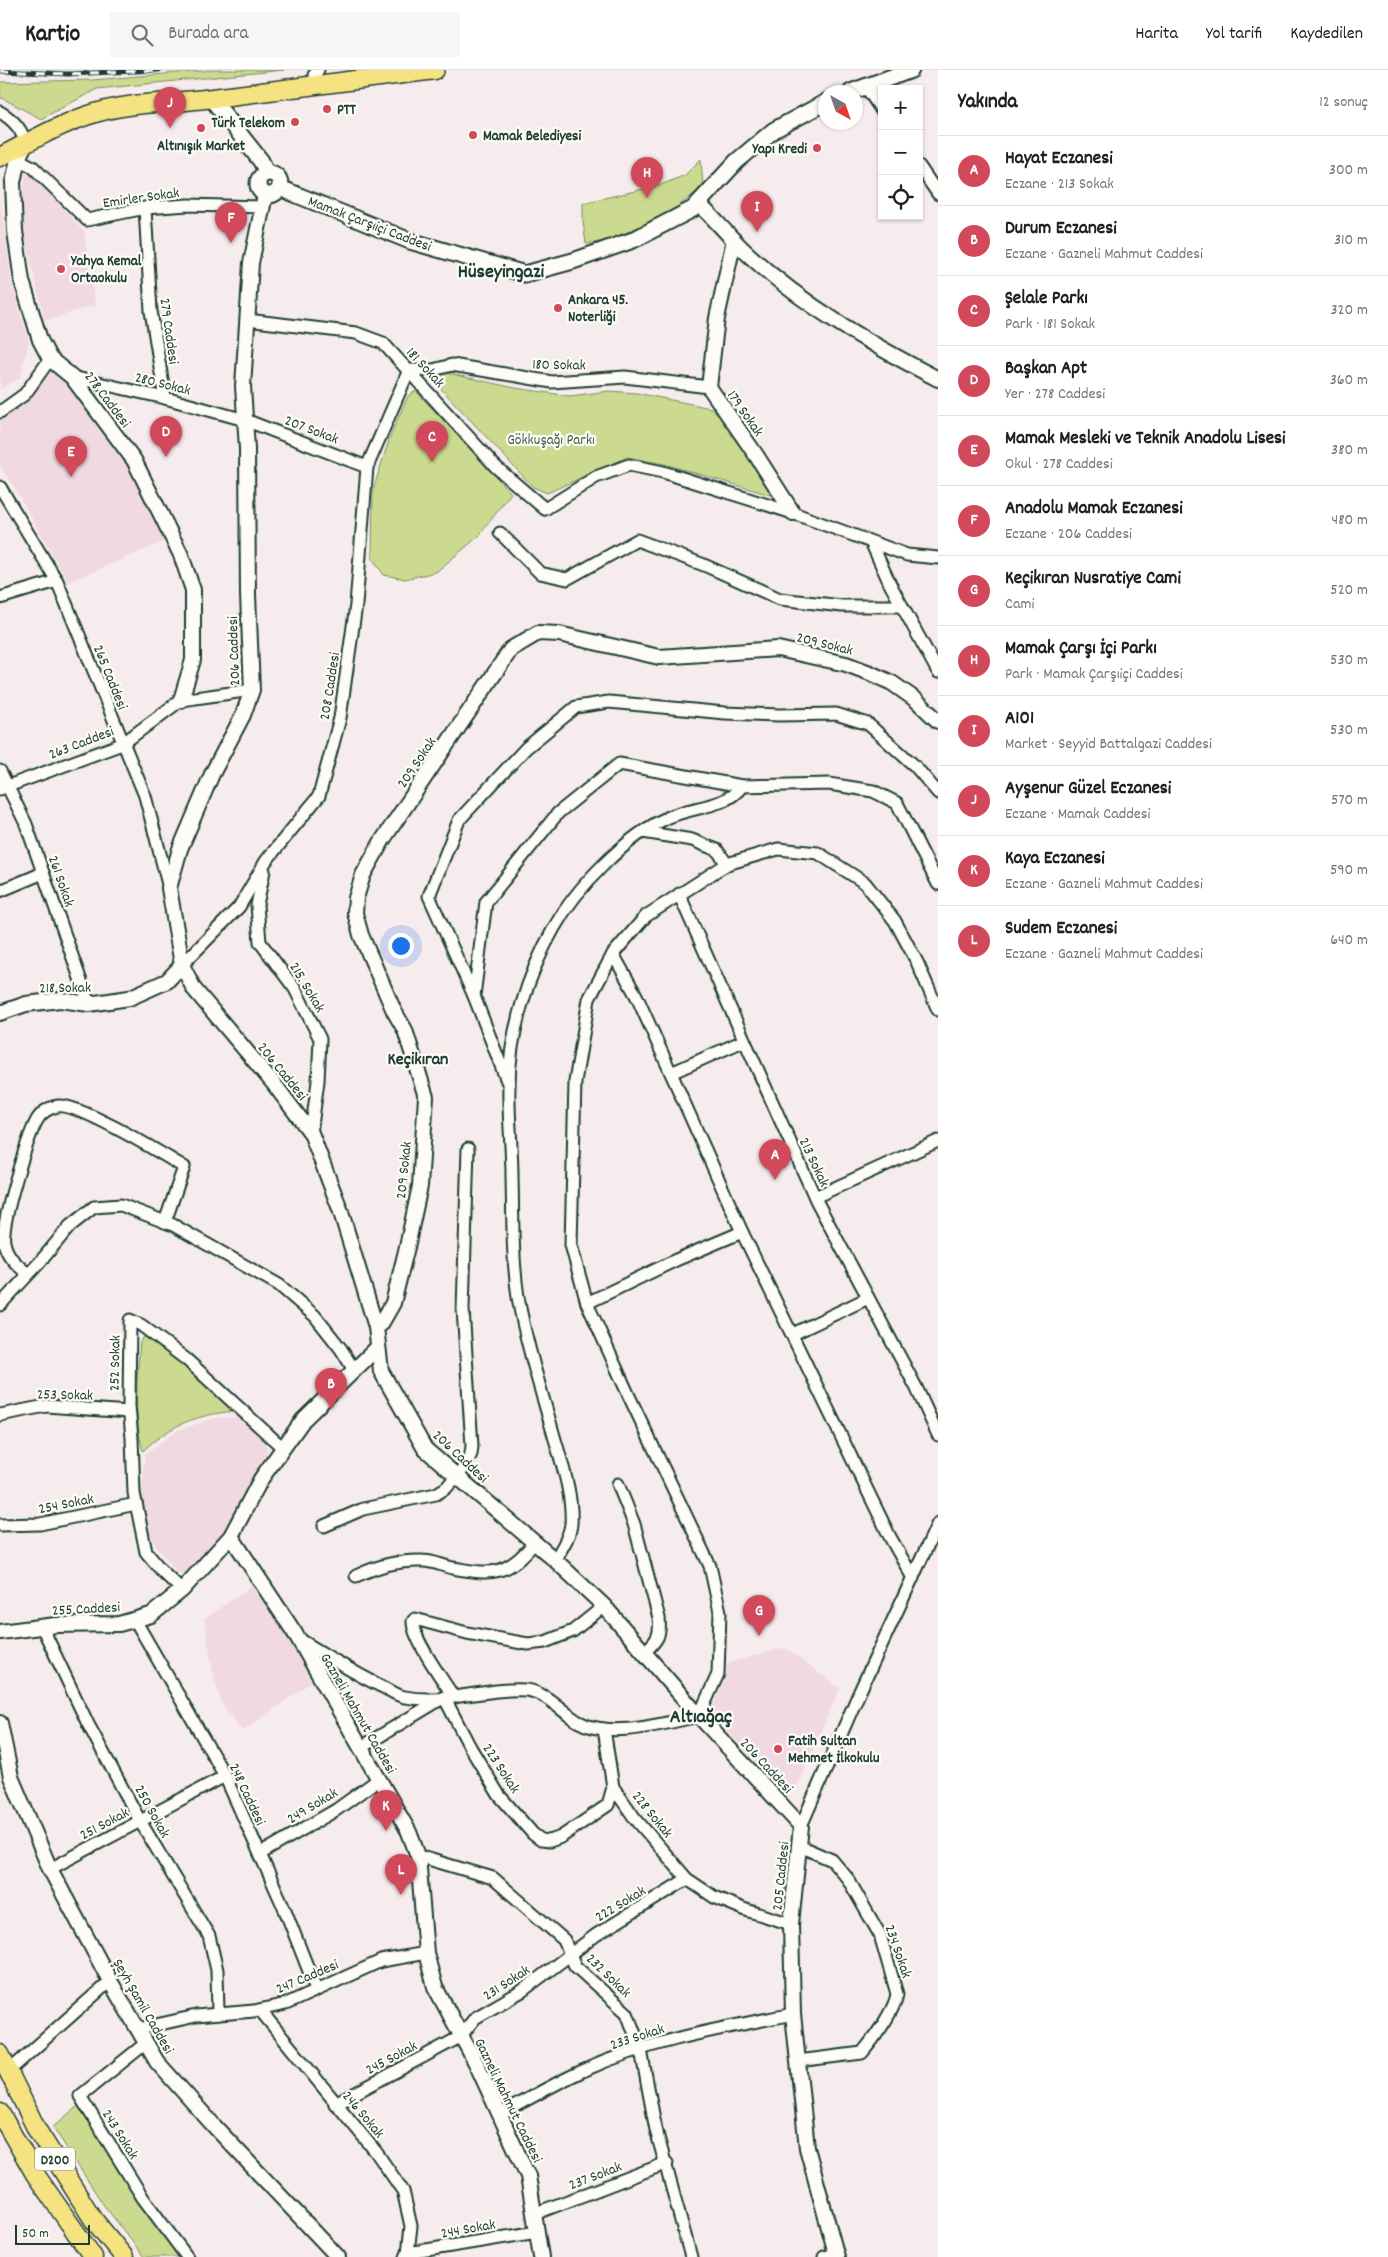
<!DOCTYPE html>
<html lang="tr">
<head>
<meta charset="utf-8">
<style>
  :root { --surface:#fff; --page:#f6f6f6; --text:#202124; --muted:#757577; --line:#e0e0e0; --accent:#d1495b }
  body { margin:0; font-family:Dekko,sans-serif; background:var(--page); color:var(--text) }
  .controls { position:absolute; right:15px; top:15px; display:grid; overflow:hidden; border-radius:0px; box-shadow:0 1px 4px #0004 }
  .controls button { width:45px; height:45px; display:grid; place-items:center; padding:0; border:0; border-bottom:1px solid var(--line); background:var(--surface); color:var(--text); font:25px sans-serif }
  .compass { position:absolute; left:818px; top:15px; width:45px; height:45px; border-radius:50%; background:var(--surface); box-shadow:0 1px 4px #0004; rotate:140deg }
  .scale { position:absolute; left:15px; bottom:12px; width:75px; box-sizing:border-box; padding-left:5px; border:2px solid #1f3d34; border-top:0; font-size:14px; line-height:18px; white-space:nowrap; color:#1f3d34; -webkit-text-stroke:4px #fdfcf7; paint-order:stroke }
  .you { position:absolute; left:400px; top:875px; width:18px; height:18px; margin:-12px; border:4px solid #fff; border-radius:50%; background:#1a73e8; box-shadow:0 0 0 8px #1a73e833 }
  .badge { display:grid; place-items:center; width:32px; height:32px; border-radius:50%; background:var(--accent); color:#fff; font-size:16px; font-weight:700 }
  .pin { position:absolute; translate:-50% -41px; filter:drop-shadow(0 1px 2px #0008) }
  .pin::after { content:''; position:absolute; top:26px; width:18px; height:15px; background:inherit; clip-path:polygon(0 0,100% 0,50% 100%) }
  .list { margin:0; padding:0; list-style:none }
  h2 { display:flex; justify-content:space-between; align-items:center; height:65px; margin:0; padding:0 20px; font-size:21px }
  h2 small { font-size:16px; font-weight:400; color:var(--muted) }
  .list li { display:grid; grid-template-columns:32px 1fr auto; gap:15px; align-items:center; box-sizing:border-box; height:70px; padding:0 20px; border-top:1px solid var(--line) }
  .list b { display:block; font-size:19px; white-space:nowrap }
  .list p { margin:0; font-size:16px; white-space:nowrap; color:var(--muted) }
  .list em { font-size:16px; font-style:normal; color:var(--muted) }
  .icon { flex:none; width:28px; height:28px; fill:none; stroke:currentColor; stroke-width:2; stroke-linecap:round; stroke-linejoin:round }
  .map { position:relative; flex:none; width:938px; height:2187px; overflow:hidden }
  header { display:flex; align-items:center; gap:30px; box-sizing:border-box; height:70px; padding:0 25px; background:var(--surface); border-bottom:1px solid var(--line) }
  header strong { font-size:24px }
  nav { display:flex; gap:28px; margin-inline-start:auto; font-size:18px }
  .search { width:350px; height:45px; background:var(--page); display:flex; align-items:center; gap:12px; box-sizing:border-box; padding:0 18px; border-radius:0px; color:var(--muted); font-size:19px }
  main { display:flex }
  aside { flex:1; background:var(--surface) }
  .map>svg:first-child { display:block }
  .built { fill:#f0d9e1 }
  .green { fill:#cbda8e; stroke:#758c61 }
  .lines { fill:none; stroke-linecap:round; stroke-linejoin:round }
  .minor-casing { stroke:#1f3d34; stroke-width:15 }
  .tertiary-casing { stroke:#1f3d34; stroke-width:18 }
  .secondary-casing { stroke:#1f3d34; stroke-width:19 }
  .primary-casing { stroke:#1f3d34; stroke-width:21 }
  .trunk-casing { stroke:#1f3d34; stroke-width:21 }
  .minor { stroke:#fdfcf7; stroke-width:11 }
  .tertiary { stroke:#fdfcf7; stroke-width:14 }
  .secondary { stroke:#fdfcf7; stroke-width:15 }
  .primary { stroke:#f5e382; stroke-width:18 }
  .trunk { stroke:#f5e382; stroke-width:18 }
  .rail-casing { stroke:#1f3d34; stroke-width:5 }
  .rail { stroke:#fdfcf7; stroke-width:3; stroke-dasharray:9; stroke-linecap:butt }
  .poi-dot { fill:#d1495b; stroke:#fdfcf7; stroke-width:2 }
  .labels { text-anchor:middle; stroke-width:4.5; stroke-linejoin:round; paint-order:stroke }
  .shield { fill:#fdfcf7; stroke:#62766e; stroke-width:1 }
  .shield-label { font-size:14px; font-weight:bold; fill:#1f3d34 }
  .poi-label { font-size:15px; font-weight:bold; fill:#1f3d34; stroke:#fdfcf7; text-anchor:start }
  .street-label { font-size:15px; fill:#1f3d34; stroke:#fdfcf7 }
  .park-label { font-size:15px; fill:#415c46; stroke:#fdfcf7 }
  .quarter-label { font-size:18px; font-weight:bold; fill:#1f3d34; stroke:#fdfcf7 }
  .district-label { font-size:20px; font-weight:bold; fill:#1f3d34; stroke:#fdfcf7 }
</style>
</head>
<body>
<header>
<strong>Kartio</strong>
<div class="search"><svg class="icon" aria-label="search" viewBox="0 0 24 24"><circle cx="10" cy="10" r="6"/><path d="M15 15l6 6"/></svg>Burada ara</div>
<nav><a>Harita</a><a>Yol tarifi</a><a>Kaydedilen</a></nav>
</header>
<main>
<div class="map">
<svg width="938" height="2187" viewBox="0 0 938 2187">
  <rect width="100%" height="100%" fill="#f7eced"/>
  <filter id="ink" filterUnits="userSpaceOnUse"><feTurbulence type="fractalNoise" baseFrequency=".02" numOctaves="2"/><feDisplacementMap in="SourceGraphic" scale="10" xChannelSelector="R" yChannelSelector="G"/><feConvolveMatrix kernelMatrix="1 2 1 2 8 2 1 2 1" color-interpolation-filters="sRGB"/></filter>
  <g filter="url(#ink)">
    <g class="built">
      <path d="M31 101 84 162 95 235 45 251 24 163 23 127 26 104Z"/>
      <path d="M0 128 11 210 29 271 20 308 0 319Z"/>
      <path d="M51 303 62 307 87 338 142 416 166 471 68 512 16 420 0 397V349L13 343Z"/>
      <path d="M240 1347 264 1370 268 1380 225 1461 215 1476 184 1505 178 1503 156 1476 149 1463 141 1430 145 1384 178 1360 215 1348Z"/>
      <path d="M253 1515 294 1575 311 1612 243 1662 222 1634 214 1607 204 1549Z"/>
      <path d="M785 1578 840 1618 798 1713 785 1724 713 1646 712 1640 726 1605 727 1593Z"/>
    </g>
    <g class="green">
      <path d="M213 0H284L97 19 41 49 0 27V12L92 10Z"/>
      <path d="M701 89 703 117 673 140 611 170 586 174 583 152V133L661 115 685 105Z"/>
      <path d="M447 303 515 318 570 326 609 321 636 323 716 339 774 426 664 394 627 387 547 423 533 417 431 308Z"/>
      <path d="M416 321 511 423 479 466 436 502 405 509 384 505 372 488 373 420 391 364 408 326Z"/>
      <path d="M144 1267C160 1268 220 1328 235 1341 197 1345 171 1354 143 1381 133 1345 137 1309 140 1272Z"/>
      <path d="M79 2035 146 2139 179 2187H144L103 2134 53 2057Z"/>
    </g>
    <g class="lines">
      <g class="minor-casing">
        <g id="minor">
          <path d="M315 14 314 5 318 0"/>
          <path d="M866 17 882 41"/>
          <path d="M0 42C12 49 23 60 25 74"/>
          <path d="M18 89 33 97 87 150 145 138 188 135 262 137"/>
          <path d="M919 96 938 124"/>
          <path d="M145 138 151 241 165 328"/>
          <path d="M247 250 356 263 383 273 496 397 545 439 596 407 629 395 663 402 793 443 907 485 938 488"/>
          <path d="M72 307 165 328 245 350 367 397"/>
          <path d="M0 342 25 324 50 289"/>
          <path d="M0 417 57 511 145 726 169 818"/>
          <path d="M500 463 540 503 567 509 637 470 704 495 780 529 842 536H902"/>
          <path d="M871 472 890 514 938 602"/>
          <path d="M0 528 57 511"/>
          <path d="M0 701 26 754 89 934"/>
          <path d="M0 719 122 674 181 630 252 620"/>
          <path d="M643 762 692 770 717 780 727 794"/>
          <path d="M264 801 257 835 260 872 295 919 320 969 318 1011 311 1063"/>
          <path d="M0 821 43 803"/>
          <path d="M679 824 817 1132 916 1317 938 1365"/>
          <path d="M613 884 637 927 742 1162 890 1467 913 1508"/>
          <path d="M182 895 239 837 266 791 319 726 340 648 356 535 367 397 409 300H433L452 295 552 312 625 307 709 317"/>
          <path d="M474 926 486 832 558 743 619 694 742 716 829 714 873 721 897 733 938 814"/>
          <path d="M671 1003 743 971"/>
          <path d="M507 1011 474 926 429 826 459 750 526 678 576 637 609 632 725 643 780 645 836 644 868 654 915 696 938 723"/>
          <path d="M815 1127 938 1071"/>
          <path d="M28 1204C17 1195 7 1187 4 1172 1 1153 27 1068 37 1050 41 1043 49 1037 58 1036 79 1033 162 1084 184 1097L165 1152"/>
          <path d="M587 1233 676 1190 742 1162"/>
          <path d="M0 1235 40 1192 70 1156 94 1137 121 1135 173 1155 279 1215 315 1246 341 1279 354 1300"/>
          <path d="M793 1264 868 1228"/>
          <path d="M0 1345 46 1336 129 1342"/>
          <path d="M618 1414 634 1454 659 1548C661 1566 657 1570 645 1582"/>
          <path d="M0 1455 40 1454 136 1434"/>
          <path d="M324 1456 363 1439 436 1424 446 1418 464 1398 471 1384 472 1376 463 1239 468 1079"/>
          <path d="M555 1490C561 1479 570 1467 571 1454 573 1425 562 1394 554 1366 541 1320 526 1274 518 1227 512 1187 513 1146 512 1106 512 1076 508 1046 509 1016 509 963 528 904 554 858 576 818 627 765 669 747 693 736 726 738 742 716"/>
          <path d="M356 1506C378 1496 398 1490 423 1491 433 1491 443 1496 453 1498 493 1505 507 1506 534 1473"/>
          <path d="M182 1520 162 1501 146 1482 134 1423 132 1368 129 1336 130 1250 141 1255 187 1290 283 1378"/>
          <path d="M135 1550 225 1706 285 1840 316 1919"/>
          <path d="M42 1557 88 1654 140 1751 209 1866 217 1900 218 1944"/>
          <path d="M299 1569C327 1586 355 1604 385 1618 391 1621 398 1626 405 1627 445 1635 486 1617 526 1620 546 1622 561 1641 577 1651 610 1670 664 1653 699 1646L718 1604 720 1542 710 1496 629 1326 587 1233 571 1175 575 1012 589 929 613 884 646 846 727 794 778 779 818 783 865 813 895 851 917 892 938 940"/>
          <path d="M453 1626C443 1610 412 1568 413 1551L415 1549 467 1563 528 1574 545 1572 573 1561 604 1536"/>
          <path d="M444 1627 470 1677 499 1725 533 1764 541 1770 550 1771 561 1767 608 1735 613 1717"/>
          <path d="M604 1659 613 1717 634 1747 687 1809 714 1827 746 1840 791 1854"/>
          <path d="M360 1678 441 1629"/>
          <path d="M801 1756 860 1621 938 1453"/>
          <path d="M260 1784 336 1740 379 1709"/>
          <path d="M418 1786 493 1808 564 1870 575 1896 627 1943 641 1980 656 2060 691 2187"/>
          <path d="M50 1799 225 1706"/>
          <path d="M260 1940 376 2082 403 2121 411 2156 408 2183 406 2187"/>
          <path d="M138 1959 196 1946 254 1941 286 1934 381 1891 426 1883"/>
          <path d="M146 1973 80 2026 143 2128 187 2187"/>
          <path d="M798 1991 862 1983C873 1970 895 1940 897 1924L880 1865 848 1809 832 1790 799 1776"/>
          <path d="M9 2001 110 1911"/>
          <path d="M335 2034 460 1967 475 1948 522 1921 596 1865 687 1809"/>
          <path d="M499 2045C528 2029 557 2012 587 1999 652 1970 724 1958 793 1944"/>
          <path d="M534 2144 667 2093"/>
          <path d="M408 2183 537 2162"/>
          <path d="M824 2187 836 2185"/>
        </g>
      </g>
      <g class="tertiary-casing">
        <g id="tertiary">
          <path d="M25 74 18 89 13 112 15 161 22 211 40 270 50 289 72 307 134 390 181 485 193 520V590L181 630"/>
          <path d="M265 125 251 193 243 316 247 379 248 525 252 620 243 645 212 704 180 779 169 818 182 895 194 919 274 1014 311 1063 340 1139 376 1257 381 1301 425 1379 555 1490 604 1536 699 1646 801 1756 791 1854 793 1944 807 2078 837 2187"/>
          <path d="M698 133C716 150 731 169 749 185 804 236 872 275 938 309"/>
          <path d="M734 170 717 248 709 317 756 385 793 443"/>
          <path d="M0 943 26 934 60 930 89 934 129 928 167 911 182 895"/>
          <path d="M376 1257 381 1254 393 1233 407 1177 420 1116 426 1027 405 960 394 941 361 865 355 843 356 828 363 805 382 771 511 579 538 563 559 564 659 587 778 579 846 594 870 603 892 613 916 630 938 651"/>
          <path d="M231 1466 298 1568 409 1762 418 1786 426 1883 435 1917 476 1993 528 2106 541 2187"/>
          <path d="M0 1562 56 1555 119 1554 151 1545 182 1520 231 1466 261 1409 303 1350 378 1277"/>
          <path d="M0 1653 11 1707 50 1799 110 1911 157 1992 216 2058 338 2187"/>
        </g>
      </g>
      <g class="secondary-casing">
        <g id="secondary">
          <path d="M851 22 911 0"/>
          <path d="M212 29 261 91 267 103"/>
          <circle cx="269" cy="114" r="11"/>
          <path d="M280 118 410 171 525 204 573 191 633 170 693 139 737 91 774 60 826 32"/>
        </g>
      </g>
      <g class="primary-casing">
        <path id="primary" d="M0 87C29 72 58 55 89 45 129 31 172 34 213 28 287 18 361 9 435 0"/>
      </g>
      <g class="trunk-casing">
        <g id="trunk">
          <path d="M0 1984 37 2060 93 2149 124 2187"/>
          <path d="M0 2043 35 2104 93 2187"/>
        </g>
      </g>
      <use href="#minor" class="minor"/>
      <use href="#tertiary" class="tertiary"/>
      <use href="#secondary" class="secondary"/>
      <use href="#primary" class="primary"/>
      <use href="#trunk" class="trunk"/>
      <g class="rail-casing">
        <path id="rail" d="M0 1 68 4 158 0"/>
      </g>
      <use href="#rail" class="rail"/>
    </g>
  </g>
  <g class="poi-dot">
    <circle cx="327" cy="39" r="5"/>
    <circle cx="295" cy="52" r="5"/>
    <circle cx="201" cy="58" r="5"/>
    <circle cx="473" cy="65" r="5"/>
    <circle cx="817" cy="78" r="5"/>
    <circle cx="61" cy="199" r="5"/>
    <circle cx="558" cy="238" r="5"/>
    <circle cx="778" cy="1679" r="5"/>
  </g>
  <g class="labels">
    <rect class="shield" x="35" y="2077.5" width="40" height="23" rx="4"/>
    <g class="shield-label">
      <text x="55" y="2094">D200</text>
    </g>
    <g class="poi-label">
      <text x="337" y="44">PTT</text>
      <text x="285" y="57" text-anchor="end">Türk Telekom</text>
      <text x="483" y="70">Mamak Belediyesi</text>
      <text x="201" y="80" text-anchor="middle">Altınışık Market</text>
      <text x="807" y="83" text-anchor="end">Yapı Kredi</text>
      <text x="71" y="195">Yahya Kemal<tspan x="71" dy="17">Ortaokulu</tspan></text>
      <text x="568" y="234">Ankara 45.<tspan x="568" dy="17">Noterliği</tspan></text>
      <text x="788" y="1675">Fatih Sultan<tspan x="788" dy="17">Mehmet İlkokulu</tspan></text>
    </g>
    <g class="street-label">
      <text transform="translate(141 127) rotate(-8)" y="5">Emirler Sokak</text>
      <text transform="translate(370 153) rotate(21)" y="5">Mamak Çarşıiçi Caddesi</text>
      <text transform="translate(170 261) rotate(82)" y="5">279 Caddesi</text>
      <text transform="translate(559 294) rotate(1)" y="5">180 Sokak</text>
      <text transform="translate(426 297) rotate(47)" y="5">181 Sokak</text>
      <text transform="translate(163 313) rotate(14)" y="5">280 Sokak</text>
      <text transform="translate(108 329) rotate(53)" y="5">278 Caddesi</text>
      <text transform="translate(746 343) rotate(55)" y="5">179 Sokak</text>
      <text transform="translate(312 359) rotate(21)" y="5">207 Sokak</text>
      <text transform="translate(825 573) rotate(14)" y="5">209 Sokak</text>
      <text transform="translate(233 581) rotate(-92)" y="5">206 Caddesi</text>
      <text transform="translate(111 607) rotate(68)" y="5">265 Caddesi</text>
      <text transform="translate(329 616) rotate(-81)" y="5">208 Caddesi</text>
      <text transform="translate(81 672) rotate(-21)" y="5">263 Caddesi</text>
      <text transform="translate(416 692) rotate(-56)" y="5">209 Sokak</text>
      <text transform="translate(62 811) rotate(71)" y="5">261 Sokak</text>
      <text transform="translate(65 917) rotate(-1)" y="5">218 Sokak</text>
      <text transform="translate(308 917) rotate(59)" y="5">215. Sokak</text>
      <text transform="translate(283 1001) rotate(51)" y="5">206 Caddesi</text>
      <text transform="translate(815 1092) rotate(65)" y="5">213 Sokak</text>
      <text transform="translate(403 1100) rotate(-84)" y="5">209 Sokak</text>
      <text transform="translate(114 1293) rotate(-89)" y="5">252 Sokak</text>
      <text transform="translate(65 1324) rotate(1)" y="5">253 Sokak</text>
      <text transform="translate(461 1386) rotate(43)" y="5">206 Caddesi</text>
      <text transform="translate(66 1433) rotate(-11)" y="5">254 Sokak</text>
      <text transform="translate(86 1538) rotate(-3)" y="5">255 Caddesi</text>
      <text transform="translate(359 1643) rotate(60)" y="5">Gazneli Mahmut Caddesi</text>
      <text transform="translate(767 1695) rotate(47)" y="5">206 Caddesi</text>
      <text transform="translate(502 1698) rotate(57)" y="5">223 Sokak</text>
      <text transform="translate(248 1724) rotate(65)" y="5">248 Caddesi</text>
      <text transform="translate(312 1735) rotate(-31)" y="5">249 Sokak</text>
      <text transform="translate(153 1741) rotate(61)" y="5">250 Sokak</text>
      <text transform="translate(653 1744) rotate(51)" y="5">228 Sokak</text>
      <text transform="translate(104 1753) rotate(-28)" y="5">251 Sokak</text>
      <text transform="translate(780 1806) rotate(-84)" y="5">205 Caddesi</text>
      <text transform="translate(620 1833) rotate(-31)" y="5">222 Sokak</text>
      <text transform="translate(899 1881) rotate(71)" y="5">234 Sokak</text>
      <text transform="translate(609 1905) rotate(44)" y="5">232 Sokak</text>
      <text transform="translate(307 1906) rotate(-23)" y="5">247 Caddesi</text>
      <text transform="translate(506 1912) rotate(-33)" y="5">231 Sokak</text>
      <text transform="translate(144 1936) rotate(60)" y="5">Şeyh Şamil Caddesi</text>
      <text transform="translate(637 1966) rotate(-18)" y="5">233 Sokak</text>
      <text transform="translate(391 1987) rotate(-28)" y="5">245 Sokak</text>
      <text transform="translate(509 2030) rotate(64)" y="5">Gazneli Mahmut Caddesi</text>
      <text transform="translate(364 2044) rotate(50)" y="5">246 Sokak</text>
      <text transform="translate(121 2064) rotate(58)" y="5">243 Sokak</text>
      <text transform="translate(595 2105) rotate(-21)" y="5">237 Sokak</text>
      <text transform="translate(468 2158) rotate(-10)" y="5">244 Sokak</text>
    </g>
    <g class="park-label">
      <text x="551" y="374">Gökkuşağı Parkı</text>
    </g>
    <g class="quarter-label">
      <text x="418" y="994">Keçikıran</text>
    </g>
    <g class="district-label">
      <text x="501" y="207">Hüseyingazi</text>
      <text x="701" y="1652">Altıağaç</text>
    </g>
  </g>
</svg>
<div class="controls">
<button>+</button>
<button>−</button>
<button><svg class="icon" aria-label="locate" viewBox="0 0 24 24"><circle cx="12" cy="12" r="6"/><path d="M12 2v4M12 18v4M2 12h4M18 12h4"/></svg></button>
</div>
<svg class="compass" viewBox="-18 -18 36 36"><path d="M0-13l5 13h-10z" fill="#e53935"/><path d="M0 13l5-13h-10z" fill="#757577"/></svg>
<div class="scale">50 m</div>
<div class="you"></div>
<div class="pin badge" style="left:775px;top:1110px">A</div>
<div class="pin badge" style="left:331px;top:1339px">B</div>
<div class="pin badge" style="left:432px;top:392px">C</div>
<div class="pin badge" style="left:166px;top:387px">D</div>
<div class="pin badge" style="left:71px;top:407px">E</div>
<div class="pin badge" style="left:231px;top:173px">F</div>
<div class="pin badge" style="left:759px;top:1566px">G</div>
<div class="pin badge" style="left:647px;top:128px">H</div>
<div class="pin badge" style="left:757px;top:162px">I</div>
<div class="pin badge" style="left:170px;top:58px">J</div>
<div class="pin badge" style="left:386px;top:1761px">K</div>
<div class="pin badge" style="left:401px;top:1825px">L</div>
</div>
<aside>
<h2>Yakında<small>12 sonuç</small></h2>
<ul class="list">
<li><span class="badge">A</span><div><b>Hayat Eczanesi</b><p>Eczane · 213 Sokak</p></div><em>300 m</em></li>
<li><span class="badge">B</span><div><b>Durum Eczanesi</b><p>Eczane · Gazneli Mahmut Caddesi</p></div><em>310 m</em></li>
<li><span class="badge">C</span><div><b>Şelale Parkı</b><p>Park · 181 Sokak</p></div><em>320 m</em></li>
<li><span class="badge">D</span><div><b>Başkan Apt</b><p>Yer · 278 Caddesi</p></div><em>360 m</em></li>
<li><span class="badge">E</span><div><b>Mamak Mesleki ve Teknik Anadolu Lisesi</b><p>Okul · 278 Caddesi</p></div><em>380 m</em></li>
<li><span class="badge">F</span><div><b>Anadolu Mamak Eczanesi</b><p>Eczane · 206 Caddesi</p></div><em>480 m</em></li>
<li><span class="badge">G</span><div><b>Keçikıran Nusratiye Cami</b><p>Cami</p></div><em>520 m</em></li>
<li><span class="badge">H</span><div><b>Mamak Çarşı İçi Parkı</b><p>Park · Mamak Çarşıiçi Caddesi</p></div><em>530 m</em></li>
<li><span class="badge">I</span><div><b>A101</b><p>Market · Seyyid Battalgazi Caddesi</p></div><em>530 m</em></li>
<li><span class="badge">J</span><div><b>Ayşenur Güzel Eczanesi</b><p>Eczane · Mamak Caddesi</p></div><em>570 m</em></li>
<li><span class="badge">K</span><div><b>Kaya Eczanesi</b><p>Eczane · Gazneli Mahmut Caddesi</p></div><em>590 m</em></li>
<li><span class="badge">L</span><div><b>Sudem Eczanesi</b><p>Eczane · Gazneli Mahmut Caddesi</p></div><em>640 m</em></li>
</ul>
</aside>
</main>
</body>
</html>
